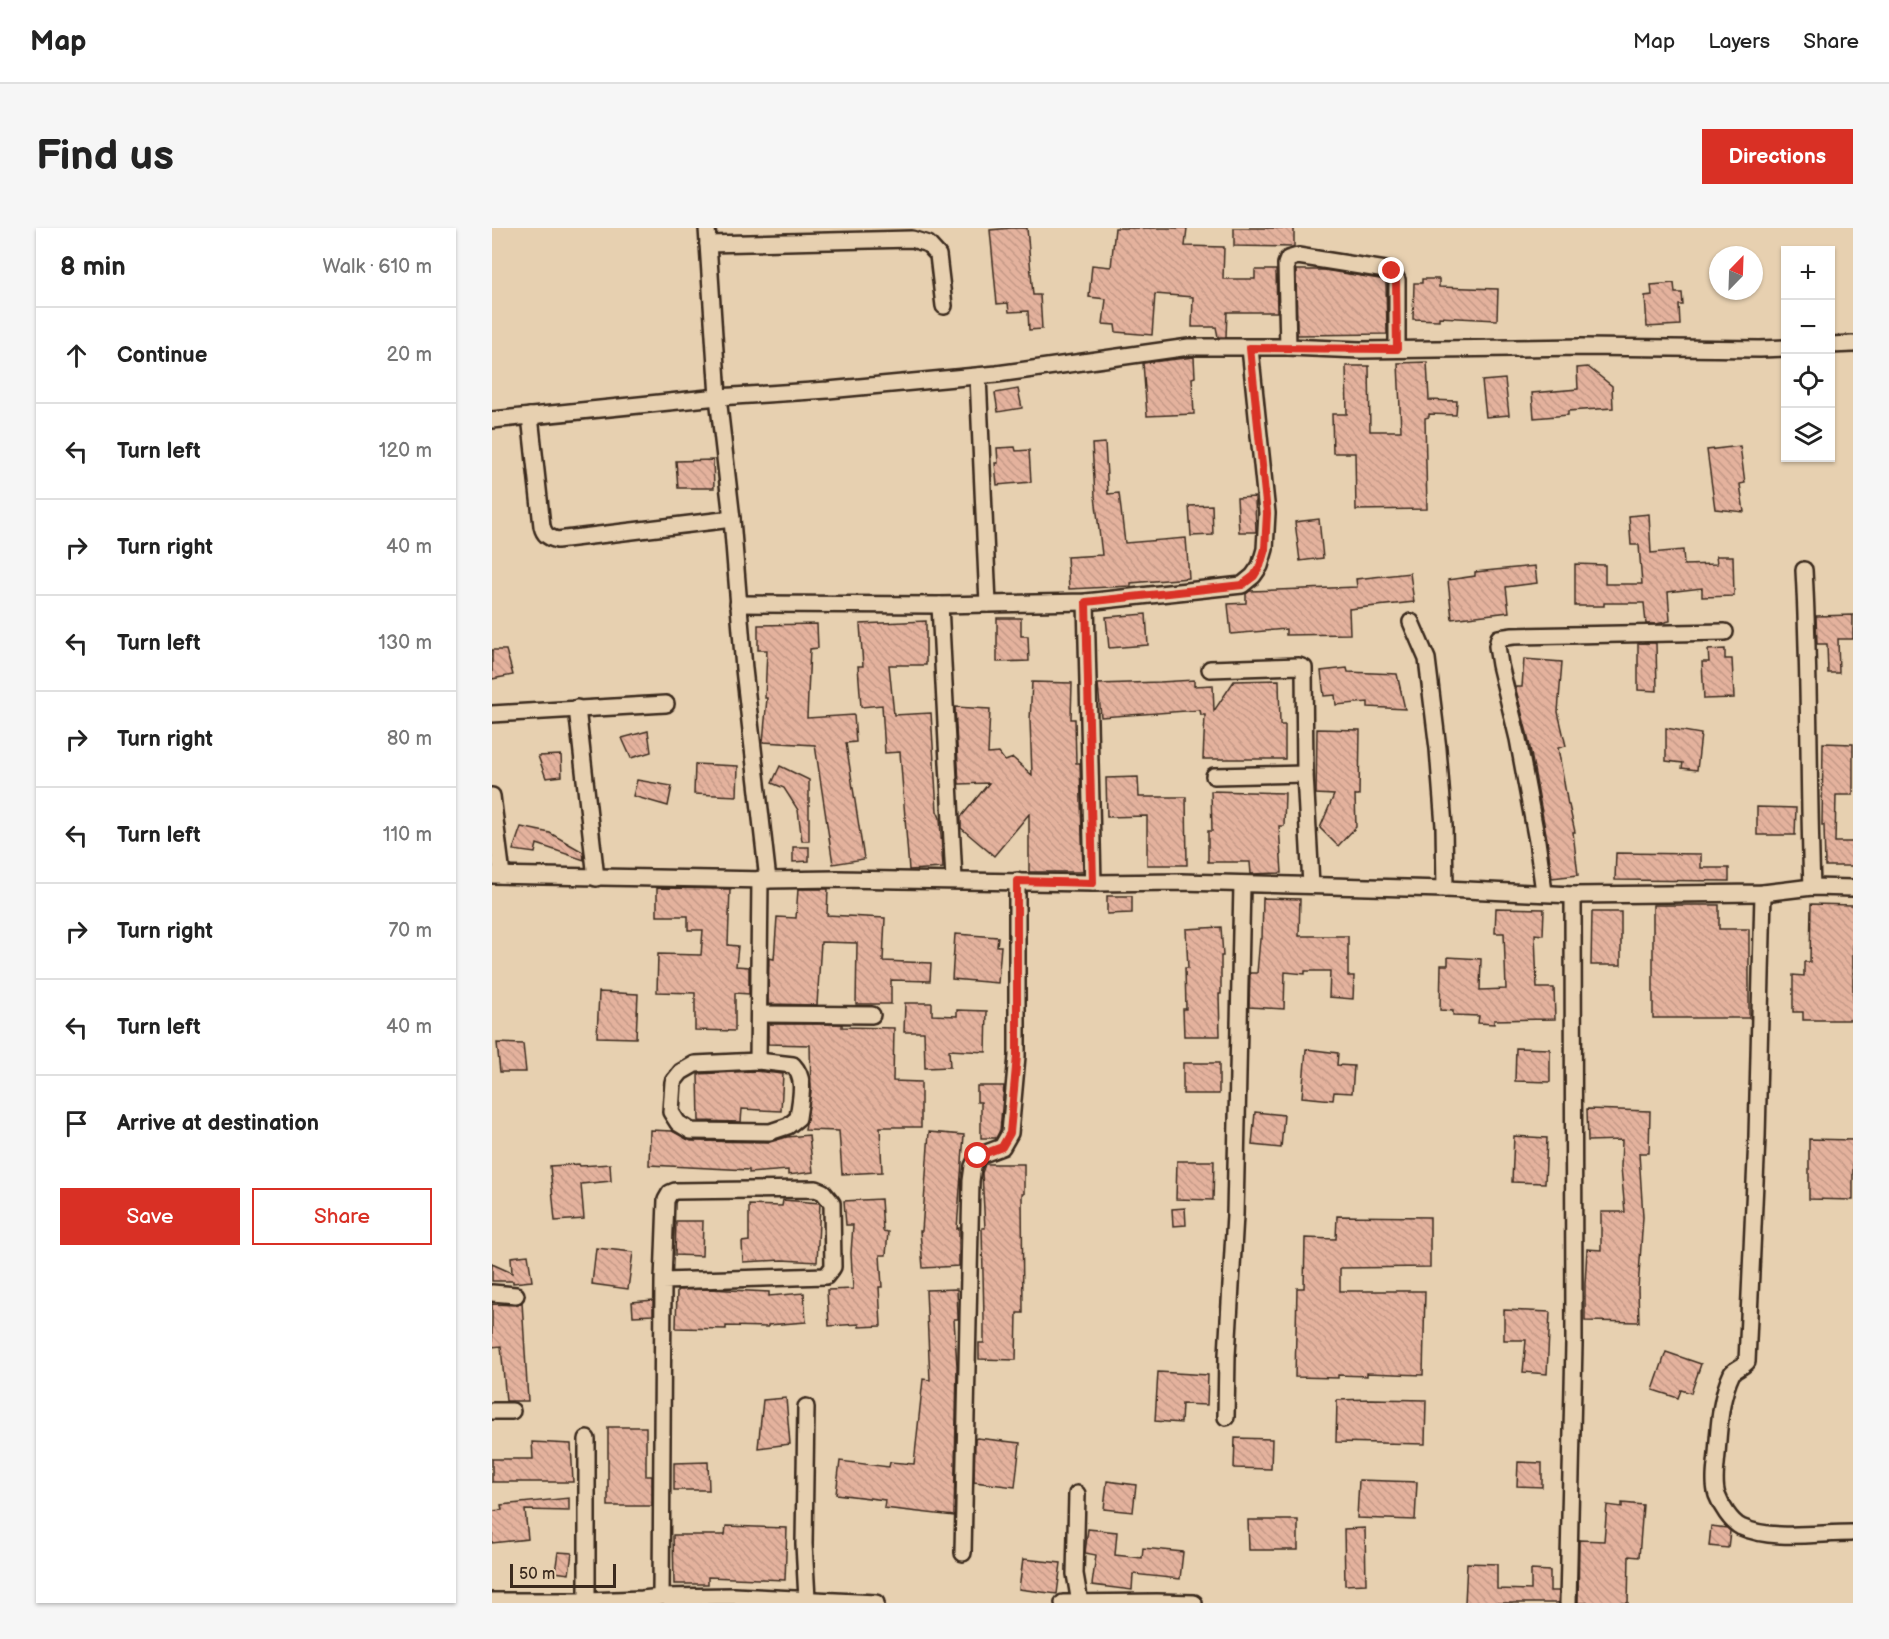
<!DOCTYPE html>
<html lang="en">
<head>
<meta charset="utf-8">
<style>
  :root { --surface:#fff; --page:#f6f6f6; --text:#222; --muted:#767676; --line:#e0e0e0; --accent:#d93025 }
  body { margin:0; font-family:"Balsamiq Sans",sans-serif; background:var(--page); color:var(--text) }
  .controls { position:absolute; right:18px; top:18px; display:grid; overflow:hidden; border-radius:0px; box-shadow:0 2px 4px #0004 }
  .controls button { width:54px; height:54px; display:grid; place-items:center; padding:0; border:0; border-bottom:2px solid var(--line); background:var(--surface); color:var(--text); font:30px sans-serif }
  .compass { position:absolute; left:1217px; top:18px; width:54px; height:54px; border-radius:50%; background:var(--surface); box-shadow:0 2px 4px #0004; rotate:23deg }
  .scale { position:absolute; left:18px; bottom:15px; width:106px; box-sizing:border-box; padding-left:6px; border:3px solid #3b2a1e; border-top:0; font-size:16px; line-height:21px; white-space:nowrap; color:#3b2a1e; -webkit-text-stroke:4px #e7d0b0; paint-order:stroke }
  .stop { position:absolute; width:18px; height:18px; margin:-14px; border:4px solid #d93025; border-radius:50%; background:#fff }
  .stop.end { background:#d93025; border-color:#fff; box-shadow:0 2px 6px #0008 }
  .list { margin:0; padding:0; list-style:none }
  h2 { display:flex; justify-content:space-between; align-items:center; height:78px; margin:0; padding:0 24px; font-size:26px }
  h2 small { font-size:20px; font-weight:400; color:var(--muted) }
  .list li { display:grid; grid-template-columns:39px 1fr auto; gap:18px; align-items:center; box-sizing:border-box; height:96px; padding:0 24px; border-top:2px solid var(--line) }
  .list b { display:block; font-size:22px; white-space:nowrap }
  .list em { font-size:20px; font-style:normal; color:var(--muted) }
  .actions { display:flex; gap:12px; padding:18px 24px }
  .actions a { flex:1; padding:14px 0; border:2px solid var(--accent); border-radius:0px; text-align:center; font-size:21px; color:var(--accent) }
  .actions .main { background:var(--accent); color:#fff }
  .icon { flex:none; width:33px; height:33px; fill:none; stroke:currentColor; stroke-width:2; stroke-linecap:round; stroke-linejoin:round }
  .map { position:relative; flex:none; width:1361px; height:1375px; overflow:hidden; border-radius:0px }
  header { display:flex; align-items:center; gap:36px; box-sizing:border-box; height:84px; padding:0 30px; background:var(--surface); border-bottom:2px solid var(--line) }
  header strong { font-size:28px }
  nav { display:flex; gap:33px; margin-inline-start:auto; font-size:21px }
  .intro { display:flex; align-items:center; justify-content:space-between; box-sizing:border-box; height:144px; padding:0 36px }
  h1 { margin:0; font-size:42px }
  .button { padding:15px 27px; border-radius:0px; background:var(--accent); color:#fff; font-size:21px; font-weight:700 }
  main { display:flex; gap:36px; padding:0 36px }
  aside { flex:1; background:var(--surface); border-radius:0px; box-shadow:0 2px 4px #0004 }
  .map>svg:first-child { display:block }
  .building { fill:url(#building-back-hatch); stroke:#3b2a1e; stroke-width:1.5 }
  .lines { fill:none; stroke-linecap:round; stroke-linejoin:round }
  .minor-casing { stroke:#3b2a1e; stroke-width:20 }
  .minor { stroke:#e7d0b0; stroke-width:15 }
  .route { stroke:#d93025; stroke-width:8 }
</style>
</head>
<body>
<header>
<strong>Map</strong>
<nav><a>Map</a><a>Layers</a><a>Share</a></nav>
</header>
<div class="intro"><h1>Find us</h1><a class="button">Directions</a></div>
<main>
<aside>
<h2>8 min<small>Walk · 610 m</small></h2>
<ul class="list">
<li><svg class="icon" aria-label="ahead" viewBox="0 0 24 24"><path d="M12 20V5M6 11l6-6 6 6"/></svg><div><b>Continue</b></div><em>20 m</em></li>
<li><svg class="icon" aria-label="left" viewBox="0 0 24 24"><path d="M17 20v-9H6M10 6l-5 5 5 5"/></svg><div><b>Turn left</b></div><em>120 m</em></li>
<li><svg class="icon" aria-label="right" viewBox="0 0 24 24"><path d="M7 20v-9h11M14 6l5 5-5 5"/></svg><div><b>Turn right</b></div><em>40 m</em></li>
<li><svg class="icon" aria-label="left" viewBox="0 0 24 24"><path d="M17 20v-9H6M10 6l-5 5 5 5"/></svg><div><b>Turn left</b></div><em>130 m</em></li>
<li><svg class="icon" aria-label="right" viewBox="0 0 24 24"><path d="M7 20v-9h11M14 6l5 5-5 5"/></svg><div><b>Turn right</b></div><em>80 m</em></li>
<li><svg class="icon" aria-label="left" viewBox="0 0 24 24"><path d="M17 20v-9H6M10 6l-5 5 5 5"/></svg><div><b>Turn left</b></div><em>110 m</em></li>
<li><svg class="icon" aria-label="right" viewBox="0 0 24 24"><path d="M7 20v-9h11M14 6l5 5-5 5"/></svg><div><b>Turn right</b></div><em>70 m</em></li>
<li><svg class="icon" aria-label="left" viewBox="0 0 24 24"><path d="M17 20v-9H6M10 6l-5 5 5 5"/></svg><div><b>Turn left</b></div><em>40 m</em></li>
<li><svg class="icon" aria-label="arrive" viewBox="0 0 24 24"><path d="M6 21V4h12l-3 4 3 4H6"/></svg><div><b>Arrive at destination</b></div></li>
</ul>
<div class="actions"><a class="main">Save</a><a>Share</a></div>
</aside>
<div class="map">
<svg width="1361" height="1375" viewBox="0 0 1361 1375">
  <defs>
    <pattern id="building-back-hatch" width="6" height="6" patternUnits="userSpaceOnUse" patternTransform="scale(1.5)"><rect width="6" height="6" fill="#e4b29d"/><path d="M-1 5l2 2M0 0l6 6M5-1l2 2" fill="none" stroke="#c49987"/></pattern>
  </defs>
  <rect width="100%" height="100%" fill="#e7d0b0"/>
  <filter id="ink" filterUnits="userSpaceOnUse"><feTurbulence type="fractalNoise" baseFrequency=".0167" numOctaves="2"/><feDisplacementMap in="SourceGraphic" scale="12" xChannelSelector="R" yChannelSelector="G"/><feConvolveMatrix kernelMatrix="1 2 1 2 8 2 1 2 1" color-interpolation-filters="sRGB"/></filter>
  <g filter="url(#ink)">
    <g class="building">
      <path d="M519 0H535L541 67H548L550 101 537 102 536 83 517 84 516 75 505 76 498 2Z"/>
      <path d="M623 0H695L693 18 732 19 731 51H763V42H784L785 84H735L734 109H726L724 99H700L701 69 663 66 660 107 624 104 623 97 611 96 614 71 597 69 600 37 619 39Z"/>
      <path d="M742 0H802V19L742 18Z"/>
      <path d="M804 42H832L894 52 895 106 805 107Z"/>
      <path d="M930 51H947V59L1006 61 1005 92 947 89V92L921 91 922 55H930Z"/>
      <path d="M1182 55 1183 65H1190L1191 77H1187L1188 97 1155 99 1153 68 1160 67 1159 57Z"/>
      <path d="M702 129 703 149 700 150 702 186 655 188 651 135Z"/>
      <path d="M935 134 937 172 965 173 964 187 937 186V189L933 190 935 281 864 282 863 225H841L840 186H855L854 138H877L878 203H909L906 135Z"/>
      <path d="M1096 139 1120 158 1121 180 1076 183V187L1042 190 1040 165 1086 161 1085 140Z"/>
      <path d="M1013 151 1017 187 994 189 990 153Z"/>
      <path d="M526 161 530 180 506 184 503 165Z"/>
      <path d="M613 215 616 266 627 265 633 315 694 310 697 350 639 355V358L577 361 575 329 610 327 603 268 600 216Z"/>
      <path d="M1248 218 1253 255 1248 256 1252 284 1223 281 1215 222Z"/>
      <path d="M523 219 524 223 537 222 539 254 505 257 503 235H506L505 220Z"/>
      <path d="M221 232 222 260H186L184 233Z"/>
      <path d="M763 269 764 304H747L745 270Z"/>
      <path d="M720 277 721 307 699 308 697 278Z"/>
      <path d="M1157 286 1159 325 1191 322 1192 337 1225 336 1224 328H1241L1242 368 1210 369V360L1176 364 1178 393 1164 396H1154L1152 375H1112V378H1083V336L1113 337V356H1150L1147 317H1139L1137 288Z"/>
      <path d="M827 291 831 330 808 333 803 294Z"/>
      <path d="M1043 338 1045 355 1014 359 1017 384 960 391 956 352 983 348V344Z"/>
      <path d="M918 345 922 374 857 381 858 406 794 407V401L739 406 736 376 754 375V366L758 363 865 359 864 351Z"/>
      <path d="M654 386 656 417 617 420 614 389Z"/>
      <path d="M1361 387V411H1346L1347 445H1336L1335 416H1325L1324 388Z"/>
      <path d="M505 390H529V408H536L537 433 505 434Z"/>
      <path d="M434 393V437H397L402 487 439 485 445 583 448 590 451 640 417 642 408 524 393 525 390 477 369 479 366 438H371L368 396Z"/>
      <path d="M325 396 326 420 318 421 315 490 362 487 364 514 354 515 372 631 341 636 323 517 271 514 275 470H273L275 422H266V397Z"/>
      <path d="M1146 415H1164L1165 463 1146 462Z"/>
      <path d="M1233 421V431H1240L1242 470 1212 471 1210 434H1217L1216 422Z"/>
      <path d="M0 422H14L21 447 0 451Z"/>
      <path d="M1032 431 1070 434 1066 484 1074 518 1066 520 1076 577H1077L1083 604H1081L1086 647 1060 650 1055 611 1036 509 1024 462V459H1030Z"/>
      <path d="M855 440 856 444 905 446 913 481 876 479V474L844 477 843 467 832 468 829 443Z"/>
      <path d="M702 452V458L721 457 722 483 742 453 787 452 788 497H793V531H711L713 487H709L708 482 609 489 606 456 668 454Z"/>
      <path d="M540 454 580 455 579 491H583L584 535H588L591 644H537V586L502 628 469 600V589L497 555 467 556 463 479 498 481 496 526 507 525 513 533 521 530 540 547 538 492Z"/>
      <path d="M1174 500 1209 506 1205 542 1190 540 1191 535 1174 533Z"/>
      <path d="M825 501 868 502 867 567H863L864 599 846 618 828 600 842 567 824 566Z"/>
      <path d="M156 503 159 524 139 530 130 510Z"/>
      <path d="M1331 515 1361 516V567H1344L1343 614H1361V638H1333L1332 597H1330Z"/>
      <path d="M69 527 70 548 54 550 46 528Z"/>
      <path d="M203 536 246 538 245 568 202 566Z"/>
      <path d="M288 538 317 552V613H310L306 582 292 560 280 555Z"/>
      <path d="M646 549 647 569H694L695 637H655V588L615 589 614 550Z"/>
      <path d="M145 552 180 558 176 578 141 568Z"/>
      <path d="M719 563 793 565 792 598H787L790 645 759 646 758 634H716V603H720Z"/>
      <path d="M1265 579 1304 580 1303 607H1265Z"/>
      <path d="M29 599 58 605 91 624 92 632 45 616 43 625 21 622Z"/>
      <path d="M301 619H317V633L301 634Z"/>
      <path d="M1124 625 1209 626V640H1237V653L1123 652Z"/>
      <path d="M165 660 238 661 236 717 246 718 244 738 257 739V766L243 765V803L203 802V765L165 764 166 726 209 727 211 702H196V688H165Z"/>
      <path d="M306 661H336L335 687 393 690 391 733 439 735 438 753 399 752V776H364L365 715 329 714 325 777 276 776 277 730 282 731 285 689 304 690Z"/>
      <path d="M615 668H640V685L615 686Z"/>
      <path d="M771 670 808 671 807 708H856V748H862L861 771 837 769 838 743H813V746L793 744 792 781 757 779 758 745H765L768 711H770Z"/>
      <path d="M1319 676 1361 677V792H1311V784H1301V747L1312 748V734H1318Z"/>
      <path d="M1161 677H1227V701H1257V790H1161Z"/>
      <path d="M1004 680 1052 681 1051 707 1043 706 1045 760H1062L1063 791 1002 792V796L986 795 987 788 961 787V783L948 782 949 737H956V729L989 731 988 762 1014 761 1012 705H1003Z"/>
      <path d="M1100 684H1129V737H1099Z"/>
      <path d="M729 699 731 728H729V766H727L728 808H692L691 781H694L693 740H696L694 701Z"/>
      <path d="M463 706 506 709 505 718H509L506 755 460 751Z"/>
      <path d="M107 764 146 766 144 810 105 809Z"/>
      <path d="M413 775H440V787L465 788V782L495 783 494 824 457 822 458 839 433 840 432 804H412Z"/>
      <path d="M276 796H350V799L402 800 401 853 429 854V899H388L390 944 350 946 347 903 313 902 319 863 318 817 276 816Z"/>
      <path d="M5 815 31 816 34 844H8Z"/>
      <path d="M1024 820 1058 821V854L1023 853Z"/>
      <path d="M814 821 846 825 845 837 862 838 860 865 842 864 841 872 810 869Z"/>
      <rect x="691" y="835" width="36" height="31"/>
      <path d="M262 843 291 846 289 883 250 881 249 894 207 893 206 846Z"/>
      <path d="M485 858H512L508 902 504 910H489V874H485Z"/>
      <path d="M1095 881 1158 883 1157 925H1147L1151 989 1146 1061 1147 1094 1093 1093V1056L1095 1021 1109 1022V984H1133L1129 939 1130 912 1096 913Z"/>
      <path d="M763 884 792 887 789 920 760 917Z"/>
      <path d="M158 902 180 903 199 913 278 914 295 909 317 907 321 944 296 947V942L257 945V942L157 937Z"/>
      <path d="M437 904 472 907 465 1001 467 1000V1038L431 1040 428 1003H430Z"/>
      <path d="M1022 908 1055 910 1053 955 1020 954Z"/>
      <path d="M1317 911 1361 912V972L1317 971Z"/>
      <path d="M685 933H722L721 972 684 971Z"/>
      <path d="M87 936 88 938 118 936 119 953 89 956 92 991 63 993 58 938Z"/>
      <path d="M493 936H532V966H530L531 1085H525L524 1132 487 1131V1115H492V1091L490 1000H493L490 945Z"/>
      <path d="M389 971 391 1003 396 1004 394 1027H388L390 1059H387L389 1098 367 1099V1096L337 1098 335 1062 361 1061 359 1025 361 997H354L352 973Z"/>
      <path d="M291 972 328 975 325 1034 290 1032 251 1034 250 1014 257 1013V977L290 978Z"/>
      <path d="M693 980 694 997 681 998 680 981Z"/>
      <path d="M845 988 938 989V1039L848 1040V1063H933L931 1147 875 1145V1148L846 1147V1150L803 1149 805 1060H812L813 1010 844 1011Z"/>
      <path d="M184 993H211L210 1028 183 1027Z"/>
      <path d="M104 1020 141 1024 136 1061 100 1056Z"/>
      <path d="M36 1027 40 1053 21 1055V1053H0V1036L20 1045 19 1029Z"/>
      <path d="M217 1061 277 1064V1068L312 1065 314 1094 276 1097V1099L234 1098V1101L184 1100 185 1062Z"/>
      <path d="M465 1061 466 1089V1091H462L465 1138 462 1288 392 1280 393 1272 344 1266 348 1233 397 1239 398 1234 422 1236 431 1151 438 1152 434 1062Z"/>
      <path d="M161 1072V1087L141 1088 140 1074Z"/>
      <path d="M30 1074 36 1173H14L9 1118 0 1119V1076L23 1077Z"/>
      <path d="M1012 1082 1058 1084 1055 1146 1031 1144 1034 1112H1012Z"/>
      <path d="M1174 1124 1209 1136 1199 1165 1189 1162 1186 1170 1161 1162Z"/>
      <path d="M666 1144 716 1147 715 1177 690 1176 689 1195 663 1193Z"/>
      <path d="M294 1170 298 1216 266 1220 271 1172Z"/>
      <path d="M879 1171 934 1172 933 1216 844 1214 845 1172Z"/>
      <path d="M116 1199H154V1248H160V1278H116Z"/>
      <path d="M485 1210 528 1215 523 1259 482 1254 483 1211Z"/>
      <path d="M743 1210 780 1211 779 1241 742 1240Z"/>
      <path d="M40 1214 79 1216 81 1254H0V1231H41Z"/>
      <path d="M216 1234 217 1262H182V1235Z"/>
      <path d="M1026 1234 1050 1235V1259L1025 1258Z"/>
      <path d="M867 1252 925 1254 923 1292 865 1290Z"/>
      <path d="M615 1253 644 1257 641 1284 612 1281Z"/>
      <path d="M77 1270V1283L33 1282 36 1311 0 1315V1283L10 1282 9 1277Z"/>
      <path d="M1130 1275 1151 1277 1147 1329 1137 1328 1136 1375H1086L1087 1312 1112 1313 1115 1277 1130 1279Z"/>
      <path d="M756 1292H806V1322H757Z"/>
      <path d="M234 1298 295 1300 293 1352 216 1349V1356H182L181 1307H233Z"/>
      <path d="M1219 1298 1235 1300 1238 1303 1236 1320 1217 1318Z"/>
      <path d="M873 1300 874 1356 853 1357 852 1301Z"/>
      <path d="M596 1301 625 1304 623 1327 650 1330 651 1320 691 1324 688 1351 641 1346 640 1362 600 1357 604 1327 593 1325Z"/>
      <path d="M66 1324 80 1325 77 1346 63 1344Z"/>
      <path d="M531 1331 569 1335 565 1366 527 1361Z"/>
      <path d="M975 1335 1005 1336V1361L1039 1362V1342L1058 1343V1363H1067L1066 1375H973Z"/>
    </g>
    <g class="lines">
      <g class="minor-casing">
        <g id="minor">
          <path d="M215 0 226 169 240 291 252 441 276 652"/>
          <path d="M216 16 420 11 436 16 446 27 452 78"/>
          <path d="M1338 117 1361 116"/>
          <path d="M796 119 794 36 796 31 806 28 900 43 905 52V121"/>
          <path d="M486 148 496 376"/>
          <path d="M38 188 50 298C52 307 56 309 65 312L240 291"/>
          <path d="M0 192 226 169 336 162 505 146 697 119H796L868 122 1090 119 1268 121 1294 120"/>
          <path d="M1312 342C1318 448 1316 554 1320 659"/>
          <path d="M594 374 601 655"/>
          <path d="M246 376 448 377 594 374 750 357 761 348 768 338 773 321 775 285 758 120"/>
          <path d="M448 377 462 652"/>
          <path d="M919 394 935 431 946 521 952 598 953 661"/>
          <path d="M718 441 807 438 812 440 813 546 819 657"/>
          <path d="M85 480 104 650"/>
          <path d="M0 486 174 476"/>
          <path d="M722 548 813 546"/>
          <path d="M0 568 10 647"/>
          <path d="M0 647 276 652 345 651 601 655 689 654 953 661 1081 667 1271 665 1320 659 1361 660"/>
          <path d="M1052 664 1045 613 1026 511 1008 437 1005 418 1007 410 1021 408 1233 404"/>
          <path d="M1271 665 1265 909 1255 1134C1249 1140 1245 1140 1240 1145 1228 1170 1227 1199 1225 1226 1224 1238 1221 1255 1225 1267 1229 1278 1239 1294 1249 1299 1280 1313 1326 1305 1359 1305"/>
          <path d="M267 786 380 787"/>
          <path d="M266 833 301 837C315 852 308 871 306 890L296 898 278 904 199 903 186 895 179 884 181 854 189 844 203 836Z"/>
          <path d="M266 833 268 651"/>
          <path d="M0 1065 24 1067"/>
          <path d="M314 1179 312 1316 315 1371"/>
          <path d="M0 1183H20"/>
          <path d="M734 1189 735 1127 743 987 750 656"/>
          <path d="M95 1211V1373"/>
          <path d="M585 1266 583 1346 588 1375"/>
          <path d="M471 1325 479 953 481 938 486 928 510 919 518 905 525 828V653"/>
          <path d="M169 1369 171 1053 174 972 178 965 183 963 324 961 331 964 340 975 341 1039 334 1048 171 1053"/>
          <path d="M0 1373H95L150 1371 169 1369 242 1368 384 1375"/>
          <path d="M571 1375 665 1374 702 1375"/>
          <path d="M1076 1375 1082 1116 1081 667"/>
        </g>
      </g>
      <use href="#minor" class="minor"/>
    </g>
  </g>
  <g class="lines" filter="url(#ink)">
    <path class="route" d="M486 928 510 919 518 905 525 828V653L601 655 594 374 750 357 762 348 768 338 773 321 775 285 758 120 905 121 904 52 900 43"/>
  </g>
</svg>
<div class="controls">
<button>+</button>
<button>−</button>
<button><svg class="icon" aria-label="locate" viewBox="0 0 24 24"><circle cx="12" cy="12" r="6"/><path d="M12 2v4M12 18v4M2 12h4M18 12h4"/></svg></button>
<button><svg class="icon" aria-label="layers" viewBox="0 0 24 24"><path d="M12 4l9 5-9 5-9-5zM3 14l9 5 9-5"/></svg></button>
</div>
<svg class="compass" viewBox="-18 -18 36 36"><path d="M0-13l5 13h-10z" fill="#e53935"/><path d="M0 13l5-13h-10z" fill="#767676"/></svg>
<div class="scale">50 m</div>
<div class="stop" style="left:486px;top:928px"></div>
<div class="stop end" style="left:900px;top:43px"></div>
</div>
</main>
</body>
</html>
